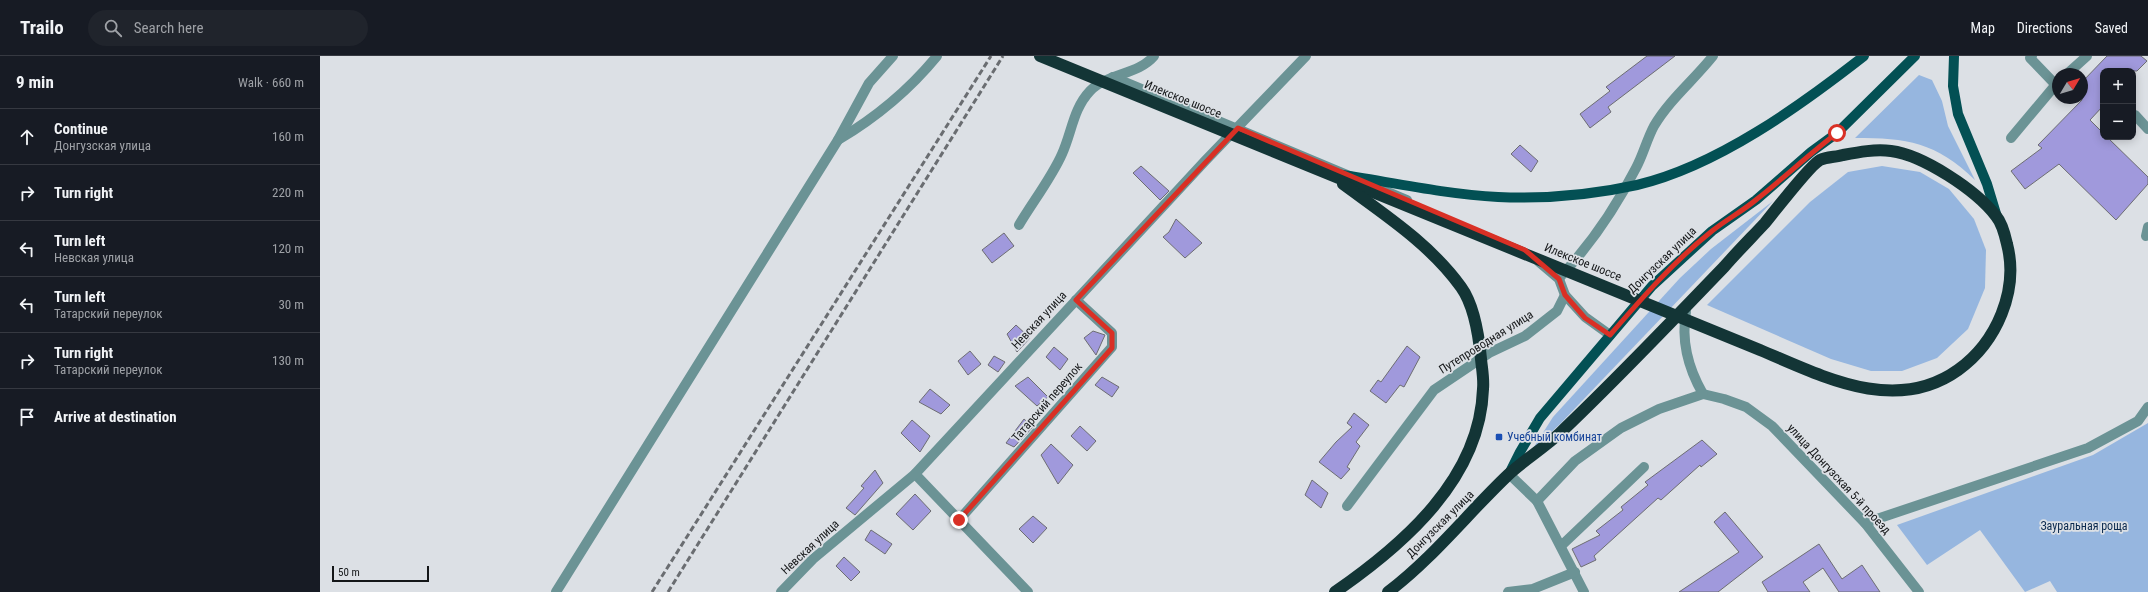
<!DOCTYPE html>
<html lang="en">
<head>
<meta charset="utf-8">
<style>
  :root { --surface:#171b24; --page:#20242c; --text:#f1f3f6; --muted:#9ea1a6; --line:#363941 }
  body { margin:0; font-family:"Roboto Condensed",sans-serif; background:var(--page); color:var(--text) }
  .controls { position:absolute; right:12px; top:12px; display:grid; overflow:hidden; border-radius:8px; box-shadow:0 2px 10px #0003 }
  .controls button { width:36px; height:36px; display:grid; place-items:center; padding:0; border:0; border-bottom:1px solid var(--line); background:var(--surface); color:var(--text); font:20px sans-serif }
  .compass { position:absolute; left:1732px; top:12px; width:36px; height:36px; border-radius:50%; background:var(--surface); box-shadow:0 2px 10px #0003; rotate:52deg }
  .scale { position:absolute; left:12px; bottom:10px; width:97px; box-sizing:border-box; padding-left:4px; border:2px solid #141618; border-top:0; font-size:11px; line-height:14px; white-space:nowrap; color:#141618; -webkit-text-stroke:3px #dce0e5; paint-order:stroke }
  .stop { position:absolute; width:12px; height:12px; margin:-9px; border:3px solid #d93025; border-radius:50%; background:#fff }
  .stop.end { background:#d93025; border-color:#fff; box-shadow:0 1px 4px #0008 }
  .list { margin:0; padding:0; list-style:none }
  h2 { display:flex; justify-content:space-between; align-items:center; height:52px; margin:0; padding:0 16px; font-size:17px }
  h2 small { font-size:13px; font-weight:400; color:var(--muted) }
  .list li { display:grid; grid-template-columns:26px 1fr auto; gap:12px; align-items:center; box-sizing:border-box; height:56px; padding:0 16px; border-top:1px solid var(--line) }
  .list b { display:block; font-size:15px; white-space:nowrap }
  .list p { margin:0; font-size:13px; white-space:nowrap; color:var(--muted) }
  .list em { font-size:13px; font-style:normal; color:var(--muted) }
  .icon { flex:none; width:22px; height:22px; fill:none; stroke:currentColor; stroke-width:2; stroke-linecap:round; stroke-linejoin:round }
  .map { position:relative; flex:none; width:1828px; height:536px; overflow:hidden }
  header { display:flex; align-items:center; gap:24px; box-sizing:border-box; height:56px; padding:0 20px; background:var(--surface); border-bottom:1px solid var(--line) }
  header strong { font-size:19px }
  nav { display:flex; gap:22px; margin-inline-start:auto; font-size:14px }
  .search { width:280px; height:36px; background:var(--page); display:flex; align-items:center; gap:10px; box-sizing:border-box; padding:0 14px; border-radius:22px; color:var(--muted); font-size:15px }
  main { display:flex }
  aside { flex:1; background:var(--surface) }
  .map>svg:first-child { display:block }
  .green { fill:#96b6df }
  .building { fill:#a099dc; stroke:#6d6d72 }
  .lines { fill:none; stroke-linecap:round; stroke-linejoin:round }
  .minor { stroke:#6b9395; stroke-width:10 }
  .major { stroke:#035054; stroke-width:10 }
  .highway { stroke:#133536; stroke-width:12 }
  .rail { stroke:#6a6d71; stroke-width:3; stroke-dasharray:6 3; stroke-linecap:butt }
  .route { stroke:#d93025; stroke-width:5 }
  .transit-dot { fill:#1a4fb4; stroke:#dce0e5; stroke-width:1.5 }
  .labels { text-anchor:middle; stroke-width:3.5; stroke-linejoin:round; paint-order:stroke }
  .street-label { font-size:12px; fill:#141618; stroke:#dce0e5 }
  .transit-label { font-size:12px; fill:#164399; stroke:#dce0e5; text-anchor:start }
  .park-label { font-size:12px; fill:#0a294e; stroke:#dce0e5 }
</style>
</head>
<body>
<header>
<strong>Trailo</strong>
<div class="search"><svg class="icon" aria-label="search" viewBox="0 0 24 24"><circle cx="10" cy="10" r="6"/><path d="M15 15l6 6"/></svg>Search here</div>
<nav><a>Map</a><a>Directions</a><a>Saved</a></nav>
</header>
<main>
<aside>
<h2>9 min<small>Walk · 660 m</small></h2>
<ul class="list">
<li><svg class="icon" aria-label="ahead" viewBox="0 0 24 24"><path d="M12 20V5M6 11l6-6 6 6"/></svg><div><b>Continue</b><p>Донгузская улица</p></div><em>160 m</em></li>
<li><svg class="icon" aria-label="right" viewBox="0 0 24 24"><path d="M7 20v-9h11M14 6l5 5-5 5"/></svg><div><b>Turn right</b></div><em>220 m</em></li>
<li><svg class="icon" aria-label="left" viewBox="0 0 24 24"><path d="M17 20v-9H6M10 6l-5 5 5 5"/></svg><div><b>Turn left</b><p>Невская улица</p></div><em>120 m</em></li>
<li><svg class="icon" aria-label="left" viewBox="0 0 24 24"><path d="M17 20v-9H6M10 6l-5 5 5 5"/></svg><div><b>Turn left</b><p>Татарский переулок</p></div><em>30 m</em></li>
<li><svg class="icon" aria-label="right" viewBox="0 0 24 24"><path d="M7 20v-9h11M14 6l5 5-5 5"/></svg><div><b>Turn right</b><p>Татарский переулок</p></div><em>130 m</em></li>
<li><svg class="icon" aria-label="arrive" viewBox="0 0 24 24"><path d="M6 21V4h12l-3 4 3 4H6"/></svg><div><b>Arrive at destination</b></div></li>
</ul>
</aside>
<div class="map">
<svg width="1828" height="536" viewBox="0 0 1828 536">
  <rect width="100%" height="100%" fill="#dce0e5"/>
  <g class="green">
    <path d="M1599 19 1612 24 1622 45 1628 70 1655 124C1616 86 1587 82 1535 82Z"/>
    <path d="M1562 110 1600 116 1629 133 1654 163 1666 194 1665 232 1648 273 1617 302 1582 315H1551L1511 303 1387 249 1490 146 1528 116Z"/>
    <path d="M1453 145 1240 368 1212 394 1233 361 1360 222 1391 193Z"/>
    <path d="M1828 367V536H1737L1730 525 1705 536 1660 474 1607 509 1577 469 1773 399Z"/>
  </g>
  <g class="building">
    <path d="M1327 0H1355L1288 51 1291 56 1270 72 1260 58 1290 35 1286 31Z"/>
    <path d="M1787 0H1821L1827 5 1817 15H1783V50L1770 64 1783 77V81H1787L1828 121V128L1796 164 1739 108 1705 133 1691 115 1722 92 1718 89 1762 44V26Z"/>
    <path d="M1200 89 1218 105 1211 116 1191 98Z"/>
    <path d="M821 110 849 135 840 144 813 117Z"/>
    <path d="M856 163 882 187 865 202 843 181 849 176Z"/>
    <path d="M684 177 694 190 672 207 662 194Z"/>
    <path d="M696 269 710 282 697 296 687 278Z"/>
    <path d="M773 275 785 279 776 299 764 282Z"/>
    <path d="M1087 290 1100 301 1084 331 1080 329 1066 347 1050 335 1058 324 1061 326Z"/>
    <path d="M734 291 748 303 740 314 726 301Z"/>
    <path d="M650 295 661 308 648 319 638 305Z"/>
    <path d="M674 300 685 306 678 316 668 309Z"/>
    <path d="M708 321 728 341 717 350 695 330Z"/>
    <path d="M782 321 799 331 792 341 775 329Z"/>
    <path d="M610 333 630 349 621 358 599 346Z"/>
    <path d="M1034 357 1049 369 1036 386 1040 390 1027 411 1030 413 1021 423 999 406 1016 386 1032 371 1027 367Z"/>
    <path d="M704 363 713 371 694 391 686 387Z"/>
    <path d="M592 364 610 380 600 396 581 377Z"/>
    <path d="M760 370 776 385 767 395 751 380Z"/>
    <path d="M1382 384 1397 398 1381 411 1380 409 1341 444 1338 442 1274 500 1276 504 1261 511 1252 493 1280 479 1276 475 1303 454 1301 451 1328 429 1325 426Z"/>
    <path d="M731 388 753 409 738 428 721 399Z"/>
    <path d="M555 414 563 427 535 459 526 452 544 432 541 430Z"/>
    <path d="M992 424 1008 437 1001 452 985 439Z"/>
    <path d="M595 438 611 455 593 474 576 458Z"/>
    <path d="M1405 456 1443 501 1398 536H1359L1419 496 1394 466Z"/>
    <path d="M713 460 727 472 713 487 699 473Z"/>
    <path d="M551 474 572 488 565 498 545 484Z"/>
    <path d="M1499 488 1522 523 1542 509 1560 536H1519L1503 512 1483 526 1490 536H1448L1442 526Z"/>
    <path d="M524 501 540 516 531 525 516 510Z"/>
  </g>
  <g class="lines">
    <g class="minor">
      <path d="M1712 0 1710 2 1735 28"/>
      <path d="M1747 18 1767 0"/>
      <path d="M793 21 1087 144"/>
      <path d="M1815 59 1828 73"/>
      <path d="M1691 82 1738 26"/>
      <path d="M518 84C555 62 590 33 617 0"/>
      <path d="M699 169C712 147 732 121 742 98 752 76 753 53 770 35 787 17 818 19 834 0"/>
      <path d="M1826 180 1828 171"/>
      <path d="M1219 206 1239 223 1245 239 1265 261 1290 279"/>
      <path d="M1241 220C1271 188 1296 151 1316 112 1323 99 1327 83 1334 70 1350 43 1374 24 1393 0"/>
      <path d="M1366 256C1361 285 1368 312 1383 338"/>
      <path d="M1383 338 1404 343 1426 351 1452 370 1545 467 1599 536"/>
      <path d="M595 418 708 536"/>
      <path d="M1189 418 1217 445 1264 536"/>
      <path d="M1217 445 1255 405 1301 372 1339 353 1383 338"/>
      <path d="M1027 450 1114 334 1169 297 1205 280 1237 255 1245 239"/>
      <path d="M639 464 792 291V277L756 244"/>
      <path d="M1545 467 1768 392 1818 365 1828 351"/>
      <path d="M1241 490 1324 411"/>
      <path d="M236 536 518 84 549 27 573 0"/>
      <path d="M461 536 493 503 595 418 885 105 986 0"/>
      <path d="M1188 536 1213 533 1255 516"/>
    </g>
    <g class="major">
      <path d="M1634 0 1633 30 1638 58 1667 128 1677 161"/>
      <path d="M1017 118C1070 126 1124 138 1178 141 1224 143 1272 139 1317 129 1397 110 1480 50 1544 0"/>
      <path d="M1190 416 1200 396 1220 362 1332 230 1392 175 1436 144 1491 96 1517 77 1595 0"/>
    </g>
    <g class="highway">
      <path d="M720 0 1440 294C1502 320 1575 359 1638 314 1677 286 1699 234 1687 188 1685 179 1682 167 1676 160 1656 134 1603 99 1571 95 1555 93 1539 96 1523 99 1516 101 1506 101 1500 104 1491 108 1454 156 1445 167 1431 182 1417 196 1404 211 1350 267 1296 324 1240 377 1224 392 1204 404 1188 419 1148 457 1113 502 1068 536"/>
      <path d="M1015 536C1083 489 1160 423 1163 333 1164 323 1162 313 1161 303 1159 281 1154 249 1141 231 1110 188 1065 159 1023 128"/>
    </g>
    <g class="rail">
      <path d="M332 536 671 0"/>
      <path d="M348 536 683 0"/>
    </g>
  </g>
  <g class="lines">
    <path class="route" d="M639 464 792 292V277L756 244 918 72 1205 194 1239 223 1245 239 1265 262 1290 279C1322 242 1354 205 1392 175 1407 163 1423 155 1437 143 1464 122 1489 98 1517 77"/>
  </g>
  <rect class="transit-dot" x="1175" y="377" width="8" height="8" rx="2"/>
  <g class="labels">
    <g class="street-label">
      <text transform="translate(863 43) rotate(22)" y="4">Илекское шоссе</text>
      <text transform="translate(1342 204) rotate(-44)" y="4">Донгузская улица</text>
      <text transform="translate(1263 206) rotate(22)" y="4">Илекское шоссе</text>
      <text transform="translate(719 264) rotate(-47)" y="4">Невская улица</text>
      <text transform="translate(1166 286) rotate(-32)" y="4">Путепроводная улица</text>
      <text transform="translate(727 346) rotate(-49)" y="4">Татарский переулок</text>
      <text transform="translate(1519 423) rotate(47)" y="4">улица Донгузская 5-й проезд</text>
      <text transform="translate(1120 468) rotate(-45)" y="4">Донгузская улица</text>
      <text transform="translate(490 491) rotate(-43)" y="4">Невская улица</text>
    </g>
    <g class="transit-label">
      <text x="1187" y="385">Учебный комбинат</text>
    </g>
    <g class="park-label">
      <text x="1764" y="474">Зауральная роща</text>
    </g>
  </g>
</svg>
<div class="controls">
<button>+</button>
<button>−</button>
</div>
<svg class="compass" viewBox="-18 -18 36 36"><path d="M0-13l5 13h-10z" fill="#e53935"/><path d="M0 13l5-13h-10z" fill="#9ea1a6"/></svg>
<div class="scale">50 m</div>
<div class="stop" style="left:1517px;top:77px"></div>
<div class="stop end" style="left:639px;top:464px"></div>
</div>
</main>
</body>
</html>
